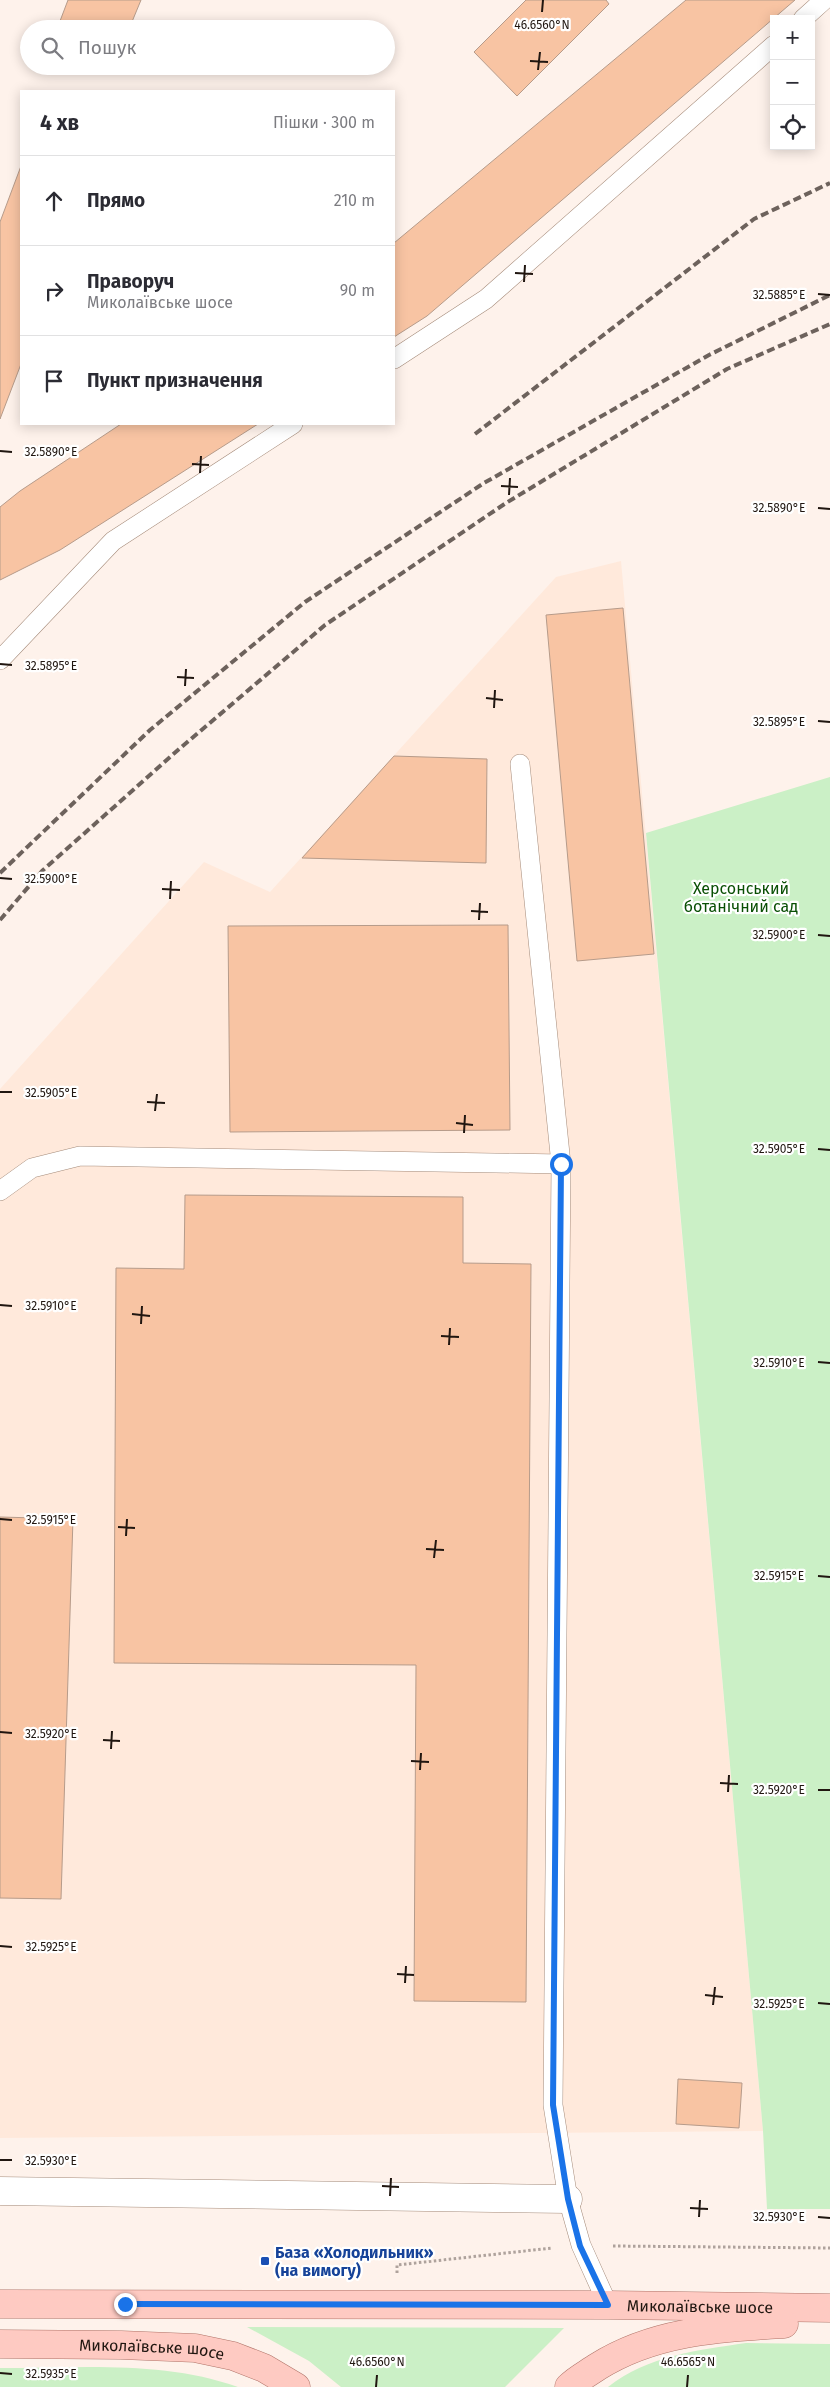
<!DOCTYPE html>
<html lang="uk">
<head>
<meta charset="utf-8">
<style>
  :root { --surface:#fff; --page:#f7f7f7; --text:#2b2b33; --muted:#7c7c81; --line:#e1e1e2 }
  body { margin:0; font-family:"Fira Sans",sans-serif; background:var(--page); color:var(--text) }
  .controls { position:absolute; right:15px; top:15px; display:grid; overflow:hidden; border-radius:0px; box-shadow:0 2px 12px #0003 }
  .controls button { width:45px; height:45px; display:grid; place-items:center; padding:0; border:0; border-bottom:1px solid var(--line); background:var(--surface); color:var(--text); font:25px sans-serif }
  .stop { position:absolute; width:15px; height:15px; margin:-11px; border:4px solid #1a73e8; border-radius:50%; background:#fff }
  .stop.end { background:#1a73e8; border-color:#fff; box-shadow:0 1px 5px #0008 }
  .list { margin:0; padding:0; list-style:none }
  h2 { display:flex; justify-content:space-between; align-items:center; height:65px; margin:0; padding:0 20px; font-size:21px }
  h2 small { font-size:16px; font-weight:400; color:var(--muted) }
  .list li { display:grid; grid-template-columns:32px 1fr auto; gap:15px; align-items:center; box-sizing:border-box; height:90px; padding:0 20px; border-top:1px solid var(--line) }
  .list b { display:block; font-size:19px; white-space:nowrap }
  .list p { margin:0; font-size:16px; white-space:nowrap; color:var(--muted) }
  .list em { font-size:16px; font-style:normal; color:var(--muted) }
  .icon { flex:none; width:28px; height:28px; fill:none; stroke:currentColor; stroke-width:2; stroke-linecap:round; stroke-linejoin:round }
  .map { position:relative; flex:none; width:830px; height:2387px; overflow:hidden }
  .search { position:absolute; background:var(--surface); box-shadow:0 2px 12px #0003; left:20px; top:20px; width:375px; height:55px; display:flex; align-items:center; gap:12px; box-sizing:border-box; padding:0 18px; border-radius:28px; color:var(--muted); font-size:19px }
  .panel { position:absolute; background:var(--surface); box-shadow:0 2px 12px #0003; left:20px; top:90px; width:375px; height:335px; border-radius:0px }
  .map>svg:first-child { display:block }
  .built { fill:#ffe9db }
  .green { fill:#cbf0c6 }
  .building { fill:#f8c4a3; stroke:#b69b8a }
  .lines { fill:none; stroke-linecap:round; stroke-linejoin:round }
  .service-casing { stroke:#a58b7a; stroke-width:20 }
  .minor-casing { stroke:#a58b7a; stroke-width:29 }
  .primary-casing { stroke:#b07469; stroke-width:29 }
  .path { stroke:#aea29c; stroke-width:3; stroke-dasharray:2.5 2.5; stroke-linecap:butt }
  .service { stroke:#fff; stroke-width:19 }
  .minor { stroke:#fff; stroke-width:28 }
  .primary { stroke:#fecac2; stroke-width:28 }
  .rail { stroke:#6d625c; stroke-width:4; stroke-dasharray:8 4; stroke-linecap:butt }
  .route { stroke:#1a73e8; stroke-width:6 }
  .ticks { fill:none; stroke:#201610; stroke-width:2 }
  .transit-dot { fill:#1a4fb4; stroke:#fff; stroke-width:2 }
  .labels { text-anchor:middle; stroke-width:4.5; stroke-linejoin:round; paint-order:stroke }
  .park-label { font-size:16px; fill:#094f04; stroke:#fff }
  .transit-label { font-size:16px; font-weight:bold; fill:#164399; stroke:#fff; text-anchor:start }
  .street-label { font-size:16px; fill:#201610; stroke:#fff }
  .ticks-label { font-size:12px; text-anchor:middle; fill:#201610; stroke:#fff; stroke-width:4.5; stroke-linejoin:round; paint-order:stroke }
</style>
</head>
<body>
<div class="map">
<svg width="830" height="2387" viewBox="0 0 830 2387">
  <rect width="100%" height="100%" fill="#fef2eb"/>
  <path class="built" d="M621 561 763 2131 0 2138V1089L204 862 270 892 556 577Z"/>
  <g class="green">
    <path d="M830 777V2209H767L763 2131 646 833Z"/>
    <path d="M247 2327 564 2328 505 2387H341L309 2361Z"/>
    <path d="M746 2343 830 2344V2387H608C647 2356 698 2350 746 2343Z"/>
    <path d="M0 2368C78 2368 164 2360 238 2387H0Z"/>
  </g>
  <g class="building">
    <path d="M68 0H141L129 29H57Z"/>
    <path d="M526 0H606L609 4 517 96 474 52Z"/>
    <path d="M686 0H795L427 316 394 337V243Z"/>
    <path d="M21 166V364L0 419V222Z"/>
    <path d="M121 424H258L60 550 0 580V507L20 491Z"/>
    <path d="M623 608 654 954 577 961 546 615Z"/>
    <path d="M394 756 487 759 486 863 302 858Z"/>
    <path d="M508 925 510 1130 230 1132 228 926Z"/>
    <path d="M185 1195 463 1197V1263L531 1264 526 2002 414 2001 416 1665 114 1663 116 1268 184 1269Z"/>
    <path d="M0 1517 73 1519 61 1899 0 1898Z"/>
    <path d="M678 2079 742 2083 739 2128 676 2124Z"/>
  </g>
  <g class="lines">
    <g class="service-casing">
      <g id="service">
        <path d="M803 19 824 0"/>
        <path d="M394 359 486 299 774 45"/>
        <path d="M0 660 113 541 293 424"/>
        <path d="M520 764 561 1164 553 2105 568 2199 581 2245 608 2305"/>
        <path d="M0 1191 32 1168 80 1156 561 1164"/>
      </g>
    </g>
    <g class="minor-casing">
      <path id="minor" d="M0 2191 568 2199"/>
    </g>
    <g class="primary-casing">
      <g id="primary">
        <path id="s1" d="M0 2304 608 2305 830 2308"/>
        <path id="s2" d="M0 2344 121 2345 195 2348 233 2356 264 2368 296 2387"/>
        <path d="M569 2387C577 2379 587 2374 597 2367 654 2331 718 2328 784 2324"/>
      </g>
    </g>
    <g class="path">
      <path d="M613 2246 830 2248"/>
      <path d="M397 2273V2265L552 2248"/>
    </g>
    <use href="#service" class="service"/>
    <use href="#minor" class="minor"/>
    <use href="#primary" class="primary"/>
    <g class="rail">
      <path d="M475 434 754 219 830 183"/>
      <path d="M0 873 150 730 305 602 484 483 709 355 830 295"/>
      <path d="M0 920 42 871 178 750 325 625 506 503 727 369 830 324"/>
    </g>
  </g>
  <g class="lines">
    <path class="route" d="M125 2304 608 2305 580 2246 568 2199 553 2105 561 1164"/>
  </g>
  <path class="ticks" d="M542 12 543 0M530 61 548 62M538 70 540 52M515 273 533 274M524 282 525 265M818 294 830 295M0 451 12 452M192 464 209 465M200 473 201 456M501 486 518 487M509 495 510 478M818 508 830 509M0 664 12 665M177 677 194 678M185 686 186 669M486 698 503 700M494 708 495 690M818 721 830 722M0 878 12 879M162 889 180 890M170 899 171 881M471 911 488 912M479 920 480 903M818 935 830 936M0 1092H12M147 1102 165 1103M155 1111 157 1094M456 1123 473 1125M464 1133 465 1115M818 1149 830 1150M0 1305 12 1306M132 1314 150 1316M141 1324 142 1306M441 1336 459 1337M449 1345 450 1328M818 1362 830 1363M0 1519 12 1520M118 1527 135 1528M126 1536 127 1519M426 1549 444 1550M434 1558 436 1540M818 1576 830 1577M0 1732 12 1733M103 1740 120 1741M111 1749 112 1731M411 1761 429 1762M420 1770 421 1753M720 1783 738 1784M818 1790H830M728 1792 729 1775M0 1946 12 1947M397 1974 414 1975M405 1983 406 1966M705 1995 723 1997M818 2003 830 2004M713 2005 715 1987M0 2160H12M382 2186 399 2187M390 2196 391 2178M690 2208 708 2209M699 2217 700 2200M818 2217 830 2218M0 2373 12 2374M376 2387 377 2375M687 2387 688 2375"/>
  <rect class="transit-dot" x="260" y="2256" width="10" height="10" rx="2.5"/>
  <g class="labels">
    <g class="park-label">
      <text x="741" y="894">Херсонський<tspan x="741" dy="18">ботанічний сад</tspan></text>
    </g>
    <g class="transit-label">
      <text x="275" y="2258">База «Холодильник»<tspan x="275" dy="18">(на вимогу)</tspan></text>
    </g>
    <g class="street-label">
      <text dy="6" stroke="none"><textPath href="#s1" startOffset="700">Миколаївське шосе</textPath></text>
      <text dy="6" stroke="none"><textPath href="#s2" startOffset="152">Миколаївське шосе</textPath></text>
    </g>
  </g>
  <g class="ticks-label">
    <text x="542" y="29">46.6560°N</text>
    <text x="779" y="299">32.5885°E</text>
    <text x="51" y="456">32.5890°E</text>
    <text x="779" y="512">32.5890°E</text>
    <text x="51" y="670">32.5895°E</text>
    <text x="779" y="726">32.5895°E</text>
    <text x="51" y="883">32.5900°E</text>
    <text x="779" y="939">32.5900°E</text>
    <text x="51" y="1097">32.5905°E</text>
    <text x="779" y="1153">32.5905°E</text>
    <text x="51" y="1310">32.5910°E</text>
    <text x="779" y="1367">32.5910°E</text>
    <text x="51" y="1524">32.5915°E</text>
    <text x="779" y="1580">32.5915°E</text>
    <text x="51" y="1738">32.5920°E</text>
    <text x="779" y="1794">32.5920°E</text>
    <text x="51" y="1951">32.5925°E</text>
    <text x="779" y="2008">32.5925°E</text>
    <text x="51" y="2165">32.5930°E</text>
    <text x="779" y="2221">32.5930°E</text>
    <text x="377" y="2366">46.6560°N</text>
    <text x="688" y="2366">46.6565°N</text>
    <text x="51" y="2378">32.5935°E</text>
  </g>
</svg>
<div class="controls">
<button>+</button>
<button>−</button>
<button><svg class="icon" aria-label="locate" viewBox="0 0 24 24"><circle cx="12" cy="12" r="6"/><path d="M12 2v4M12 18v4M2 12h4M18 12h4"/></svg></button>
</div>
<div class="stop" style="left:561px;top:1164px"></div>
<div class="stop end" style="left:125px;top:2304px"></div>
<div class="search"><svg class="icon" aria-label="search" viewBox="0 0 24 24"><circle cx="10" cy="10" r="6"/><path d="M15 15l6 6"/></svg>Пошук</div>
<section class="panel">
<h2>4 хв<small>Пішки · 300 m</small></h2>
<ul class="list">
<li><svg class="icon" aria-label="ahead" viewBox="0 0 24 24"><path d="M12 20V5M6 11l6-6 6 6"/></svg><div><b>Прямо</b></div><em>210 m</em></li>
<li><svg class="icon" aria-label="right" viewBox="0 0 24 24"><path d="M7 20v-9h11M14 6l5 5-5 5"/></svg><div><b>Праворуч</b><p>Миколаївське шосе</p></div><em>90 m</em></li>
<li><svg class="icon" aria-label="arrive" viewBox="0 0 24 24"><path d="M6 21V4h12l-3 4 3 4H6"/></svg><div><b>Пункт призначення</b></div></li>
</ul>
</section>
</div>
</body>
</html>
